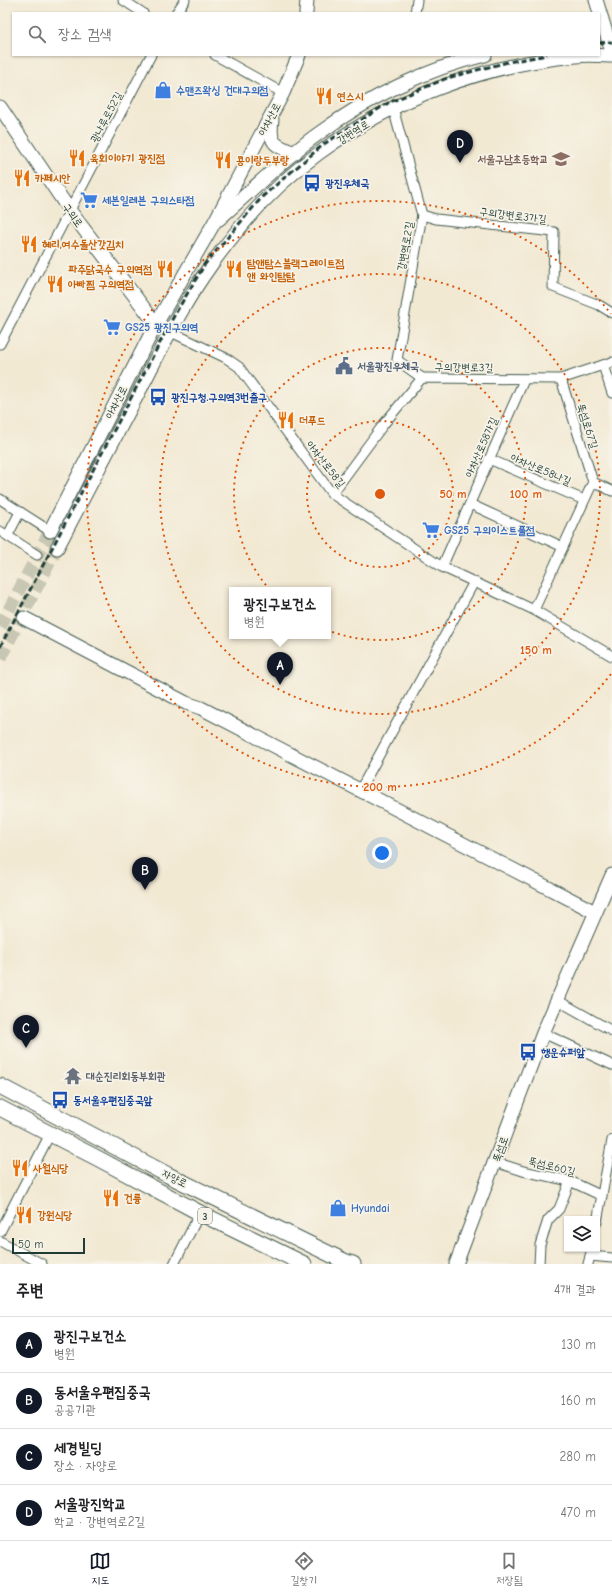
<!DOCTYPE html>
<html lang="ko">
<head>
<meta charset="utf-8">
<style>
  :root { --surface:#fff; --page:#f2f2f2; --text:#202124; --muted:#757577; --line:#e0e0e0; --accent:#111827 }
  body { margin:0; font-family:"Comic Neue","Poor Story",sans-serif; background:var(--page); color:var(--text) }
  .controls { position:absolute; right:12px; bottom:12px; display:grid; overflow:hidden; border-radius:0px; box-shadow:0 1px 3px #0004 }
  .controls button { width:36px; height:36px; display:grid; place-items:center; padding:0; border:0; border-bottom:1px solid var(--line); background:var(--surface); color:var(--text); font:20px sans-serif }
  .scale { position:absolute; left:12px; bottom:10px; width:73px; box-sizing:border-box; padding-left:4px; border:2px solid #1f3d34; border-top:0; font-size:11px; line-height:14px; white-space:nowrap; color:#1f3d34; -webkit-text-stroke:3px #f7f3e8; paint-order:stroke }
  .you { position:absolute; left:382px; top:853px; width:14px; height:14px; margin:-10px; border:3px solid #fff; border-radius:50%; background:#1a73e8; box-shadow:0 0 0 6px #1a73e833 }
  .badge { display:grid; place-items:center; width:26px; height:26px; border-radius:50%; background:var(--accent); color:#fff; font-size:13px; font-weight:700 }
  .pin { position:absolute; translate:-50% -33px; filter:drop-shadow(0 1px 2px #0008) }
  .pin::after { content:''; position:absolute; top:21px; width:14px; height:12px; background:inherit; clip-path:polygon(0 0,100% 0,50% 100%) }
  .popup { position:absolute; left:229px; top:587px; width:102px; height:52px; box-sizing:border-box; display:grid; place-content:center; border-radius:0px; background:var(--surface); filter:drop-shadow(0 1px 3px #0005); font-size:13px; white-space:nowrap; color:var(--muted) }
  .popup b { font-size:15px; color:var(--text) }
  .popup::after { content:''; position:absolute; left:50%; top:100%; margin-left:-8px; border:8px solid transparent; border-top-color:var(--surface) }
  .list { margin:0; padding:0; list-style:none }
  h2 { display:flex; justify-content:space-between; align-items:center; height:52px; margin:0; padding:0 16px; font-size:17px }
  h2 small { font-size:13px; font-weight:400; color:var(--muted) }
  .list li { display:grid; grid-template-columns:26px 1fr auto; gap:12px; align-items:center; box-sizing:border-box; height:56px; padding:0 16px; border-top:1px solid var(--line) }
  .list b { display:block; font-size:15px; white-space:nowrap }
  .list p { margin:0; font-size:13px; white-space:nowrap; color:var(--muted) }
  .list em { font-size:13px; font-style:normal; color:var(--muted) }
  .icon { flex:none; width:22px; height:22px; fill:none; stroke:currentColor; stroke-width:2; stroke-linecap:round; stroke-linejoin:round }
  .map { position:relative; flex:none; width:612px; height:1264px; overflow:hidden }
  .search { position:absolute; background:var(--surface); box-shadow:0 1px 3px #0004; left:12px; right:12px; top:12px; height:44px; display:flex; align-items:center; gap:10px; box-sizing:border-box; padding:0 14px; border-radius:0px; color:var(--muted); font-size:15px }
  .sheet { height:276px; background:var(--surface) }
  nav { display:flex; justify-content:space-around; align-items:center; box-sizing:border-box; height:56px; border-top:1px solid var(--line); background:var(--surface); font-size:11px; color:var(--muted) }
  nav a { display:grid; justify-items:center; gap:2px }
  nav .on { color:var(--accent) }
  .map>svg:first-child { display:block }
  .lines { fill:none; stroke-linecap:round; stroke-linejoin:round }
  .secondary-tunnel { stroke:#c8c7b3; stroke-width:13; stroke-dasharray:13 6; stroke-linecap:butt }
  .street-casing { stroke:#3f574c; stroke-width:11 }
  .secondary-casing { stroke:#3f574c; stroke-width:15 }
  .primary-casing { stroke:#3f574c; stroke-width:17 }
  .street { stroke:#fff; stroke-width:9 }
  .secondary { stroke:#fff; stroke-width:13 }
  .primary { stroke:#fff; stroke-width:15 }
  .rail { stroke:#1f3d34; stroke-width:3; stroke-dasharray:6 3; stroke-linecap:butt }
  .ring { fill:none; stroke:#de580e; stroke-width:2; stroke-dasharray:2 4 }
  .labels { text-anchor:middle; stroke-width:3.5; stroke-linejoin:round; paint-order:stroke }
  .shield { fill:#f7f3e8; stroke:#60746a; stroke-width:1 }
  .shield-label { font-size:10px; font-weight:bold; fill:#1f3d34 }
  .shop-label { font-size:11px; font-weight:bold; fill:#366cbe; stroke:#f7f3e8; text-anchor:start }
  .food-label { font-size:11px; font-weight:bold; fill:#c56008; stroke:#f7f3e8; text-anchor:start }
  .street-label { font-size:11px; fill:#1f3d34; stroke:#f7f3e8 }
  .education-label { font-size:11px; font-weight:bold; fill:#785e54; stroke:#f7f3e8; text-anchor:end }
  .transit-label { font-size:11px; font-weight:bold; fill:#164399; stroke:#f7f3e8; text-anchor:start }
  .service-label { font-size:11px; font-weight:bold; fill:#4e5e75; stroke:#f7f3e8; text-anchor:start }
  .worship-label { font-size:11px; font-weight:bold; fill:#5b616d; stroke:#f7f3e8; text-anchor:start }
  .centre { fill:#de580e; stroke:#f7f3e8; stroke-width:2 }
  .ring-label { font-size:12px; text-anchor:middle; font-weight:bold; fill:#de580e; stroke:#f7f3e8; stroke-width:3.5; stroke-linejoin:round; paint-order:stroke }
</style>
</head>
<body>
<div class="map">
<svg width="612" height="1264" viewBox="0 0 612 1264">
  <rect width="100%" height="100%" fill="#f7f3e8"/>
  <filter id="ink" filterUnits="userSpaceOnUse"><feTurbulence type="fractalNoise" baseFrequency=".025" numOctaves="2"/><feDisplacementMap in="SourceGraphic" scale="8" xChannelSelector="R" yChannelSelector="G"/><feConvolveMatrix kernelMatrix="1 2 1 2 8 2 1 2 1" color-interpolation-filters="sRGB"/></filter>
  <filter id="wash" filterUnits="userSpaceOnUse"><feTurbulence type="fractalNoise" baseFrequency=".012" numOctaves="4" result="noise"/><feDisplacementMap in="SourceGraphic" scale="16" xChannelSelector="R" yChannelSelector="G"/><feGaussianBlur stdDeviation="0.9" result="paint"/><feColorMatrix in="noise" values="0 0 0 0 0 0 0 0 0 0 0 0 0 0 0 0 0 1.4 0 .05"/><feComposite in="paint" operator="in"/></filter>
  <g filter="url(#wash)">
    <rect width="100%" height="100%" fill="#f2e9d3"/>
  </g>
  <g filter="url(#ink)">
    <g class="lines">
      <g class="secondary-tunnel">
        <path d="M0 627 50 531"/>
        <path d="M0 658 57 548"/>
      </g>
      <g class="street-casing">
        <g id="street">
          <path d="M123 0 143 13"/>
          <path d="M176 13 185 0"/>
          <path d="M415 13 417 0"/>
          <path d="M215 55 283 93"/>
          <path d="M393 108 422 215 397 360 422 378"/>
          <path d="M422 215 436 219 554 232 553 287 599 305 612 313"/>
          <path d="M171 332 226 358 239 367 332 494 442 567 534 610 612 656"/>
          <path d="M0 344 151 55"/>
          <path d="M603 365 612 393"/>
          <path d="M561 379 593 482 612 491"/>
          <path d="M489 459 584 500"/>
          <path d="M332 494 383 425 422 378 561 379 612 362"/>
          <path d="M0 499 50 531"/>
          <path d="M470 504 563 547"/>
          <path d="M0 531 37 555"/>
          <path d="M8 535 20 512"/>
          <path d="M442 567 524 380"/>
          <path d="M534 610 593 482"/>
          <path d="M360 790 474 582"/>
          <path d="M557 1000 612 1031"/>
          <path d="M543 1033 612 1065"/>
          <path d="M495 1162 523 1171 570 1181 602 1196"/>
          <path d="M597 1222 612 1140"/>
          <path d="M0 1232 50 1134"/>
          <path d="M0 1241 42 1264"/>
          <path d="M590 1256 612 1258"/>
          <path d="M174 1264 200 1213"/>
          <path d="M539 1264 540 1245 548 1220 559 1209 570 1181"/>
          <path d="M588 1264 592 1249"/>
        </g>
      </g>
      <g class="secondary-casing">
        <g id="secondary">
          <path d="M596 0 612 52"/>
          <path d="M306 13 307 0"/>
          <path d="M0 107 70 211 156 324 163 327"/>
          <path d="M272 119C269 143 273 145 295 153"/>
          <path d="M219 219C252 190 283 159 318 134 367 98 426 69 485 55"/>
          <path d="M50 531 156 324 214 223 283 93 299 55"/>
          <path d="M57 548C85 494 114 440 142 386 163 345 184 302 211 265 241 223 277 183 319 153 393 99 484 64 576 56 588 54 600 56 612 56"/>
          <path d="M24 618 186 703 201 708 595 912"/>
          <path d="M456 1264 543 1033 612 875"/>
        </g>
      </g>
      <g class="primary-casing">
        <g id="primary">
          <path d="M0 1086 168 1175 344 1261 353 1264"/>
          <path d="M0 1108 99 1159 200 1213 304 1264"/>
        </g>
      </g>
      <use href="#street" class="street"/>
      <use href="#secondary" class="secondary"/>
      <use href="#primary" class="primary"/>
      <g class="rail">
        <path d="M599 43 612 42"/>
        <path d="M0 647 175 314 205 264 263 196 324 144 388 103 447 78 508 62 547 55"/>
      </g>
    </g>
  </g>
  <g class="ring">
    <circle cx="380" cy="494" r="73"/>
    <circle cx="380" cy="494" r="146"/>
    <circle cx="380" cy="494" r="220"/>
    <path d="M611 674A293 293 0 1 1 611 314"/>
  </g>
  <defs>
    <g id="shop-bare" transform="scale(1.38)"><path d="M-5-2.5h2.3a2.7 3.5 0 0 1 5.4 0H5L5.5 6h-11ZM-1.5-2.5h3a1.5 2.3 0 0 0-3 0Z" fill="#3f7fe0" stroke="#f7f3e8" stroke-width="2.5" paint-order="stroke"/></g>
    <g id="restaurant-bare" transform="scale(1.38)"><path d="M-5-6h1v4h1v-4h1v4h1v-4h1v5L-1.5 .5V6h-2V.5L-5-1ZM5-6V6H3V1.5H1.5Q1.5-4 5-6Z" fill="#e8710a" stroke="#f7f3e8" stroke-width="2.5" paint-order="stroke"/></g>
    <g id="school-bare" transform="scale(1.38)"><path d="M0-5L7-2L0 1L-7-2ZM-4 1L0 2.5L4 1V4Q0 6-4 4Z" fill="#8d6e63" stroke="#f7f3e8" stroke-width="2.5" paint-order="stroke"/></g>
    <g id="bus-bare" transform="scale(1.38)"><path d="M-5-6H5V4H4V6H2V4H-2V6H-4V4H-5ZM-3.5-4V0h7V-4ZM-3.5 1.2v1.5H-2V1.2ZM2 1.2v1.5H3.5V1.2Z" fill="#1a4fb4" stroke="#f7f3e8" stroke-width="2.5" paint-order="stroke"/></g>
    <g id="supermarket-bare" transform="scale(1.38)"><path d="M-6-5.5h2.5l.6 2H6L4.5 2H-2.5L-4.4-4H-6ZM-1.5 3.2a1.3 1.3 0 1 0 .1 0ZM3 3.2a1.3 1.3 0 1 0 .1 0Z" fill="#3f7fe0" stroke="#f7f3e8" stroke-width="2.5" paint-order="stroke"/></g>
    <g id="civic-bare" transform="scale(1.38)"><path d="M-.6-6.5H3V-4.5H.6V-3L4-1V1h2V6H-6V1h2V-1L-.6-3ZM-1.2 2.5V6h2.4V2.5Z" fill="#5c6f8a" stroke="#f7f3e8" stroke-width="2.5" paint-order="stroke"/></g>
    <g id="temple-bare" transform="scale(1.38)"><path d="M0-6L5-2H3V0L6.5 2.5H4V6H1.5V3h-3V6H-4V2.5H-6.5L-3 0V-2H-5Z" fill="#6b7280" stroke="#f7f3e8" stroke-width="2.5" paint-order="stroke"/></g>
  </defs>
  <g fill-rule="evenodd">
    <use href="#shop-bare" x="163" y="90"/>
    <use href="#restaurant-bare" x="324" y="96"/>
    <use href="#restaurant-bare" x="77" y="158"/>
    <use href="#school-bare" x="561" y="159"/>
    <use href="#restaurant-bare" x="223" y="160"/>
    <use href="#restaurant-bare" x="22" y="178"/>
    <use href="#bus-bare" x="312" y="183"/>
    <use href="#supermarket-bare" x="89" y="200"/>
    <use href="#restaurant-bare" x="29" y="244"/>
    <use href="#restaurant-bare" x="165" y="269"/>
    <use href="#restaurant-bare" x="234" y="269"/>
    <use href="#restaurant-bare" x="55" y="284"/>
    <use href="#supermarket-bare" x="112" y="327"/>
    <use href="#civic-bare" x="344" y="366"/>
    <use href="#bus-bare" x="158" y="397"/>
    <use href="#restaurant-bare" x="286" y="420"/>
    <use href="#supermarket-bare" x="431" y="530"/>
    <use href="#bus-bare" x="528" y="1052"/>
    <use href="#temple-bare" x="73" y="1076"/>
    <use href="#bus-bare" x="60" y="1100"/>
    <use href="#restaurant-bare" x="20" y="1168"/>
    <use href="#restaurant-bare" x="111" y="1198"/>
    <use href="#shop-bare" x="338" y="1208"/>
    <use href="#restaurant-bare" x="24" y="1215"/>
  </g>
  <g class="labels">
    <rect class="shield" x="198" y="1208" width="14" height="16" rx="3"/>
    <g class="shield-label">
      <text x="205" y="1220">3</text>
    </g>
    <g class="shop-label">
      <text x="176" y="94">수맨즈왁싱 건대구의점</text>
      <text x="102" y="204">세븐일레븐 구의스타점</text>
      <text x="125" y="331">GS25 광진구의역</text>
      <text x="444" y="534">GS25 구의이스트폴점</text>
      <text x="351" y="1212">Hyundai</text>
    </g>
    <g class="food-label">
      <text x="337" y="100">연스시</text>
      <text x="90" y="162">육회이야기 광진점</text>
      <text x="236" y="164">콩이랑두부랑</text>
      <text x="35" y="182">카페시안</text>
      <text x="42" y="248">혜리,여수돌산갓김치</text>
      <text x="247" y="267">탐앤탐스블랙그레이트점<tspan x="247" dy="13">앤 와인탐탐</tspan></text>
      <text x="152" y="273" text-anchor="end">파주닭국수 구의역점</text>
      <text x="68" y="288">아빠찜 구의역점</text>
      <text x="299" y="424">더푸드</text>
      <text x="33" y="1172">사월식당</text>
      <text x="124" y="1202">건륭</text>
      <text x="37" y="1219">강원식당</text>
    </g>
    <g class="street-label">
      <text transform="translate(106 117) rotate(-62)" y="4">광나루로52길</text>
      <text transform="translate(269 119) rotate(-62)" y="4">아차산로</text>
      <text transform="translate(353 132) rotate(-32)" y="4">강변역로</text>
      <text transform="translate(73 215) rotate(54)" y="4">구의로</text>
      <text transform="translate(513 215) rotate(7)" y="4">구의강변로3가길</text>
      <text transform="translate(405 246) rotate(-80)" y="4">강변역로2길</text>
      <text transform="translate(464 367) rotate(1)" y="4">구의강변로3길</text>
      <text transform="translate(116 402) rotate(-63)" y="4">아차산로</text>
      <text transform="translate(588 426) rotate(73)" y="4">뚝섬로67길</text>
      <text transform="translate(481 447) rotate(-66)" y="4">아차산로58가길</text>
      <text transform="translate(326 464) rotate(52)" y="4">아차산로58길</text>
      <text transform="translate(541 469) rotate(23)" y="4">아차산로58나길</text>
      <text transform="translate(500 1149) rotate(-70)" y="4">뚝섬로</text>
      <text transform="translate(552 1166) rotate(14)" y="4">뚝섬로60길</text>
      <text transform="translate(175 1178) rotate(27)" y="4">자양로</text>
    </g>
    <g class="education-label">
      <text x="548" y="163">서울구남초등학교</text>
    </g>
    <g class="transit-label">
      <text x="325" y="187">광진우체국</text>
      <text x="171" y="401">광진구청.구의역3번출구</text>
      <text x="541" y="1056">행운슈퍼앞</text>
      <text x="73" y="1104">동서울우편집중국앞</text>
    </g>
    <g class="service-label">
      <text x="357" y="370">서울광진우체국</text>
    </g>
    <g class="worship-label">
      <text x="86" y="1080">대순진리회동부회관</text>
    </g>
  </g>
  <circle cx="380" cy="494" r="6" class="centre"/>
  <g class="ring-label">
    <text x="453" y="498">50 m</text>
    <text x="526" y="498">100 m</text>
    <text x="536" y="654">150 m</text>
    <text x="380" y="791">200 m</text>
  </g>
</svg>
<div class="controls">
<button><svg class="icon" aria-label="layers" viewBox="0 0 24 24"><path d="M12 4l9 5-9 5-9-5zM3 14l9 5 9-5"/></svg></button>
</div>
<div class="scale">50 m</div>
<div class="you"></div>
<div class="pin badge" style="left:280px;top:685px">A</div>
<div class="popup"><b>광진구보건소</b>병원</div>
<div class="pin badge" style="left:145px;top:890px">B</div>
<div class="pin badge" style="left:26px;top:1048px">C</div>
<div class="pin badge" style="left:460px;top:163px">D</div>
<div class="search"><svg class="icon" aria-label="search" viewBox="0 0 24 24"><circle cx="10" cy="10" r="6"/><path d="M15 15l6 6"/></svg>장소 검색</div>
</div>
<section class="sheet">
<h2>주변<small>4개 결과</small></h2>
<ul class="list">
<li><span class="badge">A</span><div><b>광진구보건소</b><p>병원</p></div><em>130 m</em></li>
<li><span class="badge">B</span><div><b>동서울우편집중국</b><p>공공기관</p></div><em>160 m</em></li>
<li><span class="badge">C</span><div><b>세경빌딩</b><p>장소 · 자양로</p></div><em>280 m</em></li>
<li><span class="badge">D</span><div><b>서울광진학교</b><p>학교 · 강변역로2길</p></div><em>470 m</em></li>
</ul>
</section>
<nav>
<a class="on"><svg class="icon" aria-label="map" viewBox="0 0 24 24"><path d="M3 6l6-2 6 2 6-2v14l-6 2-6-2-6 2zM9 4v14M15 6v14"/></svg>지도</a>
<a><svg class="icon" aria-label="directions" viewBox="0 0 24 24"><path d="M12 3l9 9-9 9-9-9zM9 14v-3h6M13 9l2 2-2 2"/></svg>길찾기</a>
<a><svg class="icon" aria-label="saved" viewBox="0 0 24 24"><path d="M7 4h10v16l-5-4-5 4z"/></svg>저장됨</a>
</nav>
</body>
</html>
